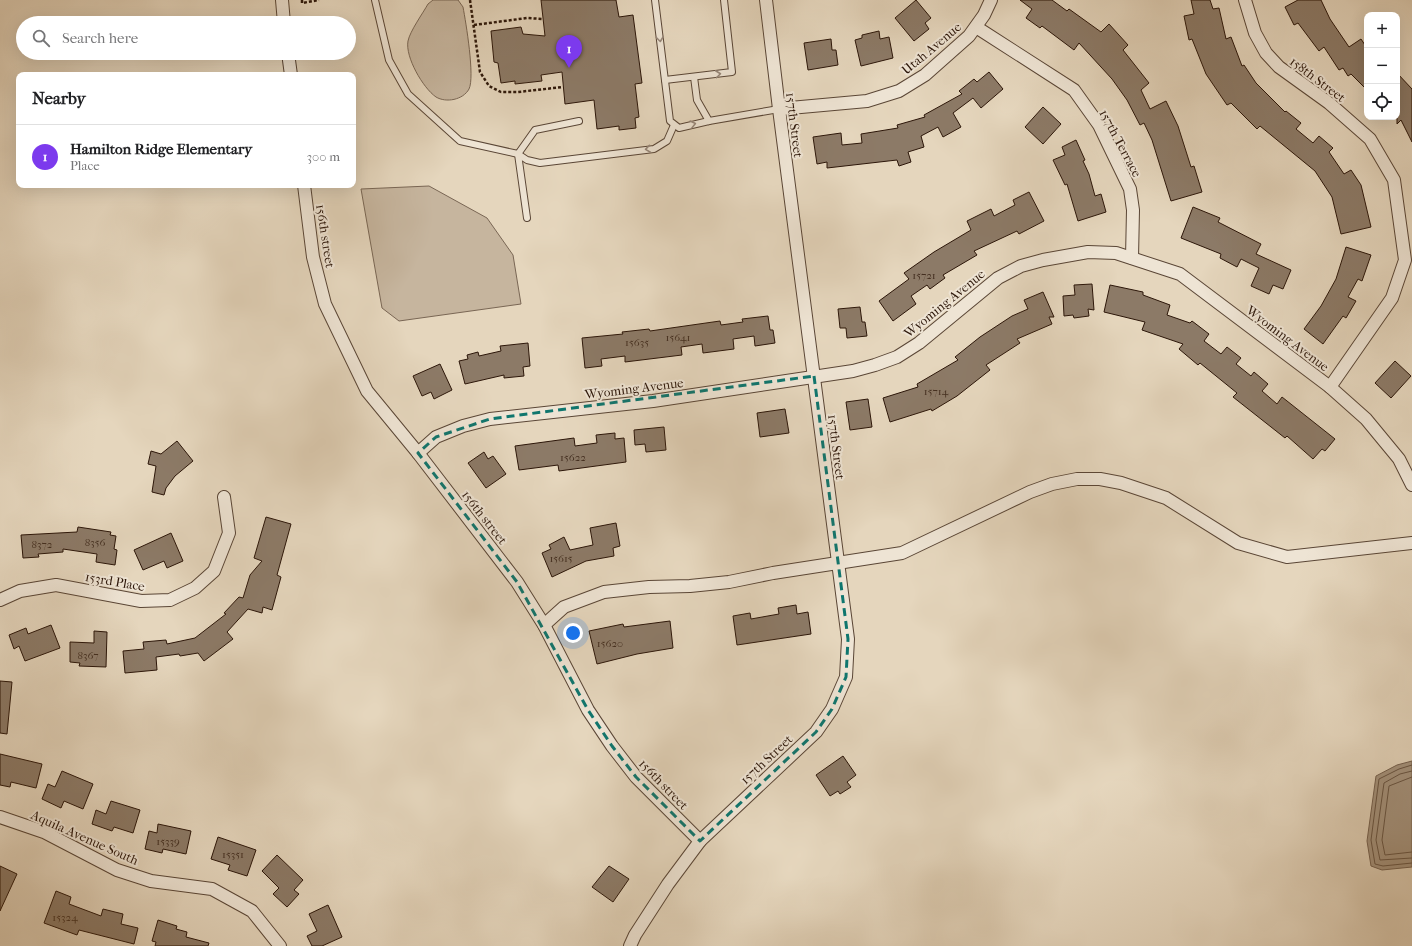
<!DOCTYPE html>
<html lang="en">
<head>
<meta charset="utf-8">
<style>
  :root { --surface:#fff; --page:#f2f2f2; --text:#202124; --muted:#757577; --line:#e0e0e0; --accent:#7c3aed }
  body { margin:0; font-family:"IM FELL French Canon",serif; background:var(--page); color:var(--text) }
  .controls { position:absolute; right:12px; top:12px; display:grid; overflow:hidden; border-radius:8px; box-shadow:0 4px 16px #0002 }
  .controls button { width:36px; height:36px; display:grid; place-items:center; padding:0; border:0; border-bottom:1px solid var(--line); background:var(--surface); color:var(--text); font:20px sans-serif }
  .you { position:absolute; left:573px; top:633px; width:14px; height:14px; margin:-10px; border:3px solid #fff; border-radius:50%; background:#1a73e8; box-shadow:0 0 0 6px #1a73e833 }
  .badge { display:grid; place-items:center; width:26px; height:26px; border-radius:50%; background:var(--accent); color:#fff; font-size:13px; font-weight:700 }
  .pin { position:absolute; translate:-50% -33px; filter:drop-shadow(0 1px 2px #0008) }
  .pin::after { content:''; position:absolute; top:21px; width:14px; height:12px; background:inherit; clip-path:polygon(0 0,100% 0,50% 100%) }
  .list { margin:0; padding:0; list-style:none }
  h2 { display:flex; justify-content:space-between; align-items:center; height:52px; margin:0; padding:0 16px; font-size:17px }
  h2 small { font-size:13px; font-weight:400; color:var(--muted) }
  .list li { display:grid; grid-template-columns:26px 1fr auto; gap:12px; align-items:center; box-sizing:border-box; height:64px; padding:0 16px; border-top:1px solid var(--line) }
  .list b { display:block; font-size:15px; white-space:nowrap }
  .list p { margin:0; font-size:13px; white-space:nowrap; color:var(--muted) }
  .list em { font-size:13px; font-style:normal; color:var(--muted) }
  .icon { flex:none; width:22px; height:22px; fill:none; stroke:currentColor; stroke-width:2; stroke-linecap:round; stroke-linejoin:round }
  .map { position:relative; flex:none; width:1412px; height:946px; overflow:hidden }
  .search { position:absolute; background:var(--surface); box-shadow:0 4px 16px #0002; left:16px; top:16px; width:340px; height:44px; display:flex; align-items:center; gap:10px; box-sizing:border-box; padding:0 14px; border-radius:22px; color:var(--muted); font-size:15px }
  .panel { position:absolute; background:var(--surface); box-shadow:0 4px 16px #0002; left:16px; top:72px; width:340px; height:116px; border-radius:8px }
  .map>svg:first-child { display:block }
  .green { fill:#c6b59e; stroke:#796654 }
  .water { fill:#a69580; stroke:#756250 }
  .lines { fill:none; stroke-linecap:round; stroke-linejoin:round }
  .shore { stroke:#695644; stroke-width:1 }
  .building { fill:#8c7a67; stroke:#2c1609 }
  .lane-casing { stroke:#5a4636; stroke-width:8 }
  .street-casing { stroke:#5a4636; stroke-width:14 }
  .path { stroke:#2c1609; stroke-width:2.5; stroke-dasharray:3 2; stroke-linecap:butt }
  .lane { stroke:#eee4d4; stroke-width:6 }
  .street { stroke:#eee4d4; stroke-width:12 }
  .oneway { stroke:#978779 }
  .marked { fill:none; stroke:#0f766e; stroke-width:3; stroke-dasharray:8 5; stroke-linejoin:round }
  .labels { text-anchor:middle; stroke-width:4; stroke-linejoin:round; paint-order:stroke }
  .number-label { font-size:11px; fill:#442f20 }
  .street-label { font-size:13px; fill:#2c1609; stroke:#eee4d4 }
</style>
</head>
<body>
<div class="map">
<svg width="1412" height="946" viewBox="0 0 1412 946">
  <rect width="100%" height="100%" fill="#e5d6bd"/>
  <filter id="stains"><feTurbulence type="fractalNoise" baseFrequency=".005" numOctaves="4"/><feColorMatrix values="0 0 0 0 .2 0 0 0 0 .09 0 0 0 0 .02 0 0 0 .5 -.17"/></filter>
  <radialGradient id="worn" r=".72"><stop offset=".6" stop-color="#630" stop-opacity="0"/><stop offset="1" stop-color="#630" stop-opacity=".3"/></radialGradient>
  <g class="green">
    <path d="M433 0H458L463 7C466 23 475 77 469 89 463 100 446 103 436 97 423 88 405 57 408 41 410 31 423 13 428 4Z"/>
    <path d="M429 186 487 218 513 255 521 304 399 321 382 308 361 189Z"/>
  </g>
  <path class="water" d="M1412 761V867L1382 870 1371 866 1367 841 1376 776 1397 765Z"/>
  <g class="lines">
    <g class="shore">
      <path d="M1412 765 1399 769 1379 779 1371 840 1375 864 1383 866 1412 863"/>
      <path d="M1412 771 1400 774 1384 783 1376 840 1380 860 1412 858"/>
      <path d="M1412 777 1389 786 1382 840 1385 855 1412 852"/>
    </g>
  </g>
  <g class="building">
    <path d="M541 0H616L619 17 633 15 642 83 635 84 639 117 635 118 636 128 619 130V126L597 129 594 100 565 104 562 72 541 75 542 81 515 84V81L501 83 498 63 494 62 491 31 521 27 523 34 545 36Z"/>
    <path d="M916 0 931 18 925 23 929 29 914 41 895 18Z"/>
    <path d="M1020 0H1052L1067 11 1069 9 1101 32 1109 24 1128 45 1123 50 1149 83 1141 90 1150 109 1166 101 1178 126 1191 167 1194 166 1202 192 1171 201 1152 140 1144 123 1140 125 1127 100 1112 79 1079 43 1074 50 1042 26 1040 28 1026 18 1032 9Z"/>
    <path d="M1191 0H1210L1213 9 1219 8 1226 39 1231 37 1242 66 1244 65 1256 83 1285 112 1286 111 1301 123 1296 129 1313 143 1319 136 1333 148 1329 152 1344 174 1351 170 1361 185 1371 227 1341 234 1332 197 1315 171 1260 126 1257 129 1231 103 1227 105 1206 74 1192 39 1189 40 1184 16 1194 14Z"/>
    <path d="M1298 0H1321L1330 19 1349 47 1361 39 1367 48V90L1351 74 1348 76 1343 68 1339 70 1324 47 1319 51 1298 23 1294 25 1285 7Z"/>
    <path d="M879 31 880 39 889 37 893 58 861 66 855 40 862 38V35Z"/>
    <path d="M831 39 832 50H836L838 65 808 70 804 43Z"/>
    <path d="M989 72 1003 89 981 108 973 98 953 113 961 127 943 137 938 127 921 136 924 147 908 152 911 162 899 166 897 160 827 168V162L817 164 813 137 841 133 842 145 862 143 861 134 898 128 897 125 925 117 924 115 962 94 959 91 974 79 977 82Z"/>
    <path d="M1397 73 1412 89V142L1401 120 1397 124Z"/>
    <path d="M1043 107 1061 124 1043 144 1025 127Z"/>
    <path d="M1076 140 1085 160 1083 161 1089 174 1095 196 1101 194 1106 212 1078 221 1067 184 1065 185 1053 160 1065 155 1062 147Z"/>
    <path d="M1029 192 1044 221 1019 234 1017 231 974 251 977 255 943 275 945 278 930 289 927 285 911 296 916 304 893 321 879 301 909 279 904 273 934 252 971 230 967 221 991 209 994 216 1015 205 1013 200Z"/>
    <path d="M1193 207 1220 218 1218 222 1261 244 1256 254 1291 270 1283 289 1273 285 1269 294 1251 286 1259 268 1241 259 1237 267 1220 258 1221 254 1181 238Z"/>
    <path d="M1346 247 1371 255 1362 281 1358 279 1348 297 1356 301 1346 318 1343 316 1323 344 1304 329 1321 306 1336 279Z"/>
    <path d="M1092 284 1094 310 1088 309 1089 316 1074 318 1073 315 1064 316 1063 296 1075 295 1074 285Z"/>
    <path d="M1110 285 1143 292V295L1170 305 1167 315 1190 323 1192 321 1209 334 1204 341 1221 354 1227 347 1241 358 1236 364 1251 376 1254 372 1268 384 1262 391 1277 404 1282 397 1335 439 1325 451 1322 449 1313 459 1287 436 1285 438 1233 397 1237 393 1200 363 1198 365 1179 349 1183 344 1142 330 1145 322 1104 312Z"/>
    <path d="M1043 292 1054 317H1049L1052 324 1017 339 1020 343 986 365 990 370 957 396 932 411 931 409 890 422 883 398 918 387 917 384 958 360 955 357 980 337 1012 316 1028 309 1024 300Z"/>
    <path d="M860 307 862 322H865L867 336 847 338 846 328H840L838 309Z"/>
    <path d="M768 316 770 330H773L775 343 755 346 754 336 733 339 734 349 703 353 702 344 681 347 682 355 625 362V356L601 359 602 366 585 368 582 338 623 334 622 332 649 329 650 331 720 321 721 325 743 322 742 319Z"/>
    <path d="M528 343 530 366 523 367 524 376 504 378V375L465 384 459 361 468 359 467 355 478 352 479 356 501 351 500 346Z"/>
    <path d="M1395 361 1411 376 1391 398 1375 383Z"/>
    <path d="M440 364 452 390 434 399 431 392 422 396 413 376Z"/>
    <path d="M868 399 872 427 850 430 846 402Z"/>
    <path d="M785 409 789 433 760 437 757 413Z"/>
    <path d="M664 427 666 450 646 452 645 444 635 445 634 430Z"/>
    <path d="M615 433V439L624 438 626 462 559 471 558 465 519 470 515 446 574 438 575 446 597 443 596 435Z"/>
    <path d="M177 441 193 461 175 476 166 488 164 495 152 492 156 466 148 464 151 451 161 454Z"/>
    <path d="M484 452 488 459 493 456 506 474 486 488 468 463Z"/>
    <path d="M266 517 291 524 277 575 281 577 272 610 263 607 262 613 248 609 227 632 233 639 204 661 198 653 180 656 179 654 156 657 157 670 125 673 123 651 144 649 143 642 166 640 167 644 195 638 226 614 224 613 239 597 243 598 250 575 262 561 254 558Z"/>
    <path d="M616 523 620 546 613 548 614 556 586 561 552 577 542 553 551 549 549 545 564 537 570 550 593 545 590 528Z"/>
    <path d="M78 527 111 532 110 535 116 536 114 549 117 550 115 565 96 562 97 554 63 549V552L38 554 39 557 23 558 21 535 77 532Z"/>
    <path d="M171 533 183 561 167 568 164 561 143 570 134 550Z"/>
    <path d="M796 605 797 614 808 612 811 634 737 645 733 616 750 613 751 619 779 614 778 608Z"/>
    <path d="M670 621 673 648 637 654 597 664 589 631 623 624 624 627Z"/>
    <path d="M51 625 60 648 25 661 19 646 14 649 9 635 26 628 28 634Z"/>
    <path d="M94 631 107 632 106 667 79 666 80 663 70 662V642L94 643Z"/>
    <path d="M0 681 12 682 7 734 0 733Z"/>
    <path d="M0 754 42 764 36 788 11 782 10 787 0 785Z"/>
    <path d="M843 756 856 775 847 782 851 787 840 794 838 791 830 796 816 775Z"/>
    <path d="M62 771 93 784 83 809 64 801 61 808 42 799 48 784 55 787Z"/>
    <path d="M111 801 140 810 133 833 114 827 112 831 92 824 96 810 106 814Z"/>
    <path d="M158 824 191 831 186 854 163 849 162 853 145 849 149 831 157 833Z"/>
    <path d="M218 837 256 850 247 876 228 870 230 865 211 859Z"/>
    <path d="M277 855 303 880 294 890 299 894 287 907 273 894 279 888 262 871Z"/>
    <path d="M0 866 17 874 0 911Z"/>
    <path d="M609 866 629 879 613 902 592 887Z"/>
    <path d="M56 891 71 897 69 904 101 916 103 909 123 914 121 924 138 928 134 944 79 930 77 935 44 923Z"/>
    <path d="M328 905 342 937 322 946H312L307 936 317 931 309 914Z"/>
    <path d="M158 920 177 926 176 929 187 932 186 937 209 943 208 946H155L156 942 152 941Z"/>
  </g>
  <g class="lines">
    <g class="lane-casing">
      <g id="lane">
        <path d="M375 0 389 60 408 94 460 141 518 154 527 160 540 163 654 149 667 141 674 125"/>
        <path d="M655 0 670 121 679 128 709 121 779 109"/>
        <path d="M694 77 697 100 709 121"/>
        <path d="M665 80 732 72 724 0"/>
        <path d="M527 218 518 154 535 130 579 121"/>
      </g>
    </g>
    <g class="street-casing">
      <g id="street">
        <path d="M282 0 284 23"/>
        <path d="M1245 0 1255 33 1266 53 1279 67 1329 103 1370 139 1394 180 1405 260 1392 298 1330 387"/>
        <path d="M976 27 1074 90 1099 125 1130 189 1133 210 1132 258"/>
        <path d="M288 53 291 75"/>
        <path d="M779 109 867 101 899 91 925 75 969 36 984 15 991 0"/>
        <path d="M304 185 313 257 325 304 367 391 418 453 517 582 544 625 588 710 612 746 636 777 700 841"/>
        <path d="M418 453 436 437 463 426 490 419 653 401 853 371 875 365 897 357 919 343 998 278 1021 266 1043 260 1088 252 1116 253 1180 274 1330 387 1366 419 1399 459 1412 485"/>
        <path d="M0 600 20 591 56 585 141 601 170 600 195 588 214 571 229 533 224 497"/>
        <path d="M544 625 564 607 604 592 649 587 690 586 729 582 773 573 902 553 1030 492 1052 484 1077 479H1100L1121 483 1166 498 1238 543 1287 557 1412 543"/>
        <path d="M0 817 44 832 117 870 151 881 212 889 252 911 280 946"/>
        <path d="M630 946 635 935 668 884 700 841 816 732 832 709 846 677 848 639 779 109 766 0"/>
      </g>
    </g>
    <g class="path">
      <path d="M302 0V3L319 0"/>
      <path d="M470 0 480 72 489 86 501 92H518L563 87"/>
      <path d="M474 25 527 18 543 19"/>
    </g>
    <use href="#lane" class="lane"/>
    <use href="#street" class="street"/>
  </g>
  <defs><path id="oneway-chevron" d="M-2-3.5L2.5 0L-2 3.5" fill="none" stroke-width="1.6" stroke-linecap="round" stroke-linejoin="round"/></defs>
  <g class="oneway">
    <use href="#oneway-chevron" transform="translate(660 39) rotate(83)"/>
    <use href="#oneway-chevron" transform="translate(718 74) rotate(-7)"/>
    <use href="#oneway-chevron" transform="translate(693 124) rotate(-14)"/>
    <use href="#oneway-chevron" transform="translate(648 149) rotate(172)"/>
  </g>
  <path class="marked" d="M814 376 848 639 846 677 832 709 816 732 700 841 636 777 612 746 588 710 517 582 418 453 436 437 490 419Z"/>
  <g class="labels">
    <g class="number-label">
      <text x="924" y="279">15721</text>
      <text x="678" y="341">15641</text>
      <text x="637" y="346">15635</text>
      <text x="936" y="395">15714</text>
      <text x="573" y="461">15622</text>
      <text x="95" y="546">8356</text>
      <text x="42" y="548">8372</text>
      <text x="561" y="562">15615</text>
      <text x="610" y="647">15620</text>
      <text x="88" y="659">8367</text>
      <text x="168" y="845">15339</text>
      <text x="233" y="858">15351</text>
      <text x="65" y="921">15324</text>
    </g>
    <g class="street-label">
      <text transform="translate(931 48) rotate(-40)" y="5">Utah Avenue</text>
      <text transform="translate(1318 79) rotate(37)" y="5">158th Street</text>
      <text transform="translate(795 125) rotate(83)" y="5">157th Street</text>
      <text transform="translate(1121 143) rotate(62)" y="5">157th Terrace</text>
      <text transform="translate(326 236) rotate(81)" y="5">156th street</text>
      <text transform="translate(944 303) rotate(-39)" y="5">Wyoming Avenue</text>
      <text transform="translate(1288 338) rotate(37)" y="5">Wyoming Avenue</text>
      <text transform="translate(634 388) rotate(-7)" y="5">Wyoming Avenue</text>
      <text transform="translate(837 447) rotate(83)" y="5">157th Street</text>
      <text transform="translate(485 517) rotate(52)" y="5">156th street</text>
      <text transform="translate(115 581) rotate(10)" y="5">153rd Place</text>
      <text transform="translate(766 759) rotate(-43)" y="5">157th Street</text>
      <text transform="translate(664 784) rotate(46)" y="5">156th street</text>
      <text transform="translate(85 837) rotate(24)" y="5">Aquila Avenue South</text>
    </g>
  </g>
  <rect width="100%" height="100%" filter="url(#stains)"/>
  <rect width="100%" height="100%" fill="url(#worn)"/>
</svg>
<div class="controls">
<button>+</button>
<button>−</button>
<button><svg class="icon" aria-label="locate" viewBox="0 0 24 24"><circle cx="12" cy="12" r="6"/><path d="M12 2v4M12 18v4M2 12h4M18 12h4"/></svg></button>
</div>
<div class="you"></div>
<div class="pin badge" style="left:569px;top:68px">1</div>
<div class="search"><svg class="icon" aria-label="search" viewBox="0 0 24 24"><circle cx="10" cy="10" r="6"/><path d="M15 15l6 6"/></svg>Search here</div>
<section class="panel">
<h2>Nearby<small></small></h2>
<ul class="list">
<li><span class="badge">1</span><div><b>Hamilton Ridge Elementary</b><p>Place</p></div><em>300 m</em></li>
</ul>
</section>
</div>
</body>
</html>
